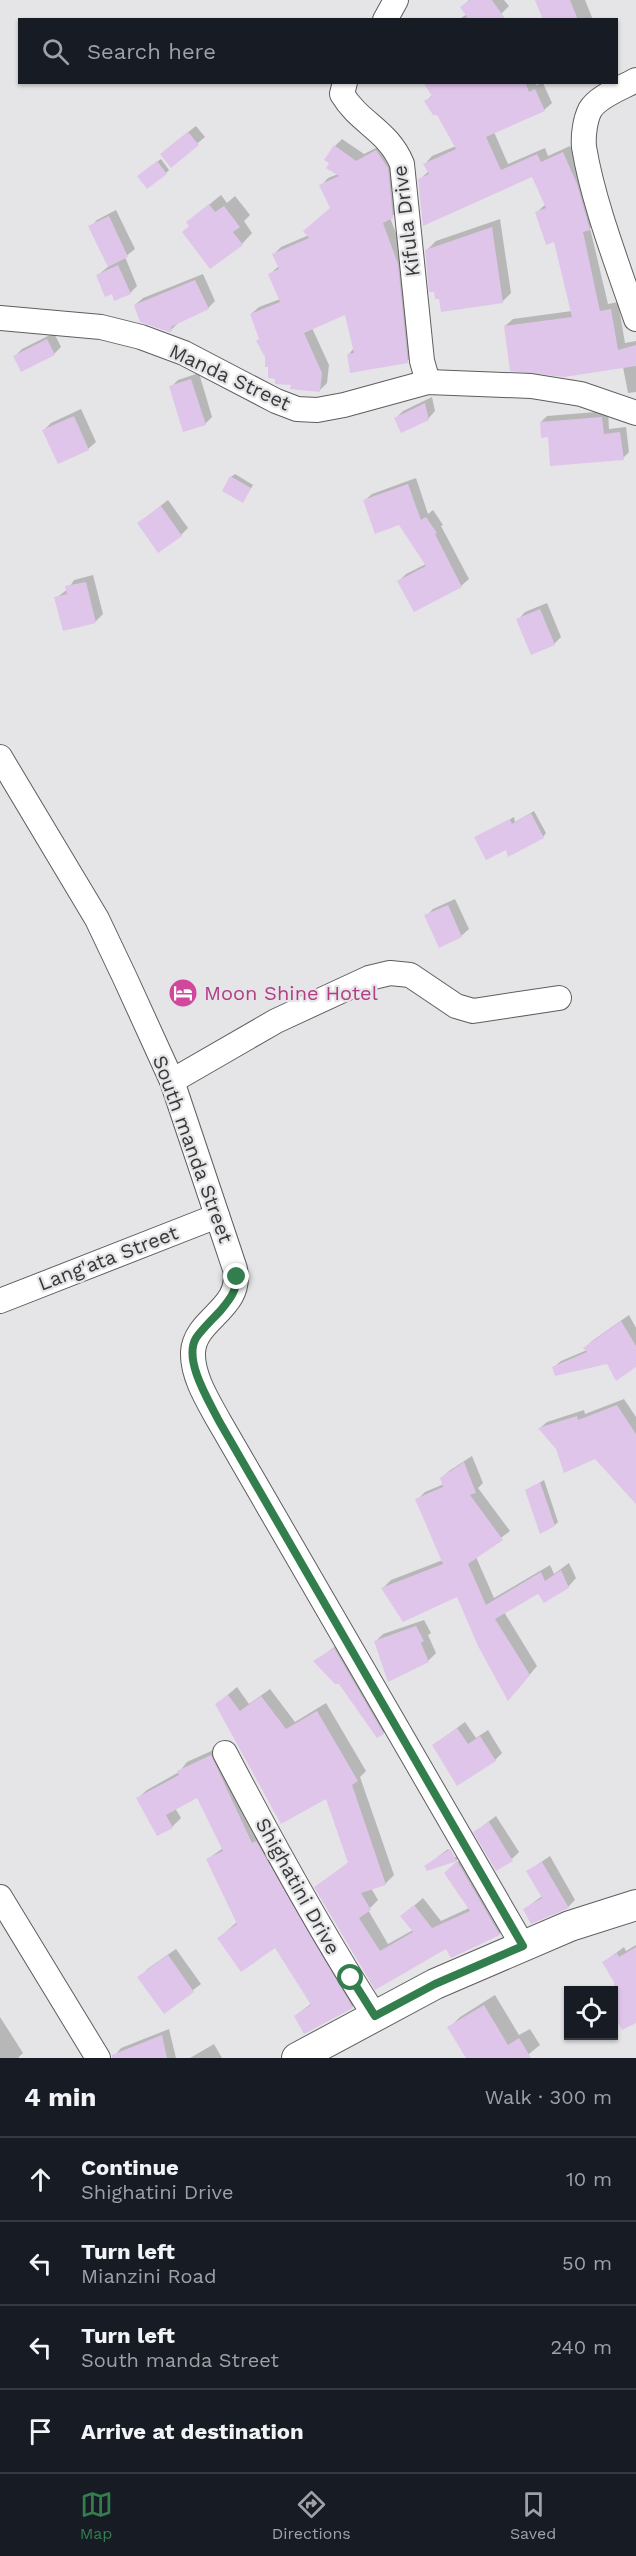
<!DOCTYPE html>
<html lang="en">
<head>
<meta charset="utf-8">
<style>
  :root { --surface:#171b24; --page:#20242c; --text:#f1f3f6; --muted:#9ea1a6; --line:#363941; --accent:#337e4d }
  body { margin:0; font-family:"Work Sans",sans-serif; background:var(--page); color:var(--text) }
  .controls { position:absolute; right:18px; bottom:18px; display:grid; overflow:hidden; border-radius:0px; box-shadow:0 2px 4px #0004 }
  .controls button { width:54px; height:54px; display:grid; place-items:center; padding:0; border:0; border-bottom:2px solid var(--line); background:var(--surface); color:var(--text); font:30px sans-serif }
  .stop { position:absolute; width:18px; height:18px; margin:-14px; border:4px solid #337e4d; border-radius:50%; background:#fff }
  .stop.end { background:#337e4d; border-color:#fff; box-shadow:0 2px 6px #0008 }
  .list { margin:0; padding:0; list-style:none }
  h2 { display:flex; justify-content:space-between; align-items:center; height:78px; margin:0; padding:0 24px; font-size:26px }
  h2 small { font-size:20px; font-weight:400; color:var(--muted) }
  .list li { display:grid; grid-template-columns:39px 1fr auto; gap:18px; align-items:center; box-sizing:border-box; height:84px; padding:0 24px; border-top:2px solid var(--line) }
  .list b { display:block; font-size:22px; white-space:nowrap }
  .list p { margin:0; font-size:20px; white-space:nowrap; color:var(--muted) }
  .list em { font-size:20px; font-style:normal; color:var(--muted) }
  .icon { flex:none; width:33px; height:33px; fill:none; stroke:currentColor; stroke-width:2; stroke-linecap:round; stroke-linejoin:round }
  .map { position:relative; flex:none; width:636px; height:2058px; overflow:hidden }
  .search { position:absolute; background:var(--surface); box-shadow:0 2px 4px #0004; left:18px; right:18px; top:18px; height:66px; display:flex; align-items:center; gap:15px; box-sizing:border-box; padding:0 21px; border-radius:0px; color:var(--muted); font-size:22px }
  .sheet { height:414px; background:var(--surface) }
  nav { display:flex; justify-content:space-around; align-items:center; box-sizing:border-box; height:84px; border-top:2px solid var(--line); background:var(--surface); font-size:16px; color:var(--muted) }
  nav a { display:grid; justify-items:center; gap:3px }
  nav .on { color:var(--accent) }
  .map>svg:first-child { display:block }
  .shadow { fill:#0003 }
  .building { fill:#e0c5ea }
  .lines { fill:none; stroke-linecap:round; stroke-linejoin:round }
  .minor-casing { stroke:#5e5e60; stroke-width:26 }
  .tertiary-casing { stroke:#5e5e60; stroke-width:32 }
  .minor { stroke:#fff; stroke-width:24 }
  .tertiary { stroke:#fff; stroke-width:30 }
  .route { stroke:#337e4d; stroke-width:8 }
  .labels { text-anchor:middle; stroke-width:4.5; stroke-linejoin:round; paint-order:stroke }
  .street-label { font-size:20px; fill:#383939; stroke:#e5e5e7 }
  .hotel-label { font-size:20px; fill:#b23c85; stroke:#e5e5e7; text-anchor:start }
</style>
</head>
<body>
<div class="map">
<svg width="636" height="2058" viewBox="0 0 636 2058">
  <rect width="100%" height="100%" fill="#e5e5e7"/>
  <g class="shadow">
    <path d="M469 0H504L509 6 501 14 505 20H458L467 14 462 7Z"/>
    <path d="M537 0H585L593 20H545Z"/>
    <path d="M425 82H535L536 85 543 83 552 103 544 110 494 132 508 164 545 148 548 156 570 146 584 176 597 221 590 228 608 304 618 302 625 343 636 341V392L628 393 623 367 505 326 513 319 572 311 555 240 536 213 546 204 533 175 419 180 429 171 425 164 432 156 456 146 438 113 426 101 433 94Z"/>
    <path d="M196 126 205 137 171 166 169 147Z"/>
    <path d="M342 139 364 154 384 144 395 160 400 209 390 218 405 256 415 354 407 361 349 354 354 348 346 313 312 328 329 365 327 383 320 390 292 384 267 357 251 314 259 307 280 299 270 274 279 266 274 254 281 247 309 235 331 207 321 186 328 178 338 174 335 146Z"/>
    <path d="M161 159 169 170 166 173H142Z"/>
    <path d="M221 195 227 203 235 196 250 215 244 221 252 233 242 244 188 222Z"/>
    <path d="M116 210 135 249 125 257 137 286 130 293 112 292 98 275 109 266 90 227 97 220Z"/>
    <path d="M500 219 511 293 502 302 427 250 436 241Z"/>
    <path d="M203 274 215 301 208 308 179 322 171 330 135 305 143 298Z"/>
    <path d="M54 333 61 347 54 354 15 356 22 349Z"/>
    <path d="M199 373 212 417 205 424 171 387 178 380Z"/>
    <path d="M432 397 435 411 428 419 396 418 403 411Z"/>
    <path d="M81 409 96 442 88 449 44 430 51 423Z"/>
    <path d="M608 411 609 429 626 427 629 452 623 458 541 422 547 416Z"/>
    <path d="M235 474 253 485 243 501 231 477Z"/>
    <path d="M416 478 428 514 433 510 443 525 441 526 469 579 461 586 399 581 406 574 426 564 399 523 364 501 372 494Z"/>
    <path d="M168 500 188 528 181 535 139 523Z"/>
    <path d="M93 575 103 614 96 621 64 629 56 598 68 589 74 580Z"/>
    <path d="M547 603 561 637 554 644 518 620 525 612Z"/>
    <path d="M534 811 546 833 543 837 507 847 476 837 514 817 515 822Z"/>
    <path d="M455 899 469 929 461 936 426 916 433 909Z"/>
    <path d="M629 1315 636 1328V1365L608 1362 554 1367 561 1361 587 1350 585 1348 592 1341Z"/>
    <path d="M624 1399 636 1417V1489L596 1458 557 1448 540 1428 547 1422 584 1410 585 1414Z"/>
    <path d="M472 1456 483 1483 478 1488 510 1531 476 1557 494 1598 550 1565 554 1574 569 1563 576 1578 568 1587 538 1591 504 1612 537 1666 516 1691 458 1595 383 1588 391 1580 443 1560 417 1500 425 1492 444 1484 441 1479 449 1471Z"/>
    <path d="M544 1480 558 1522 555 1525 526 1491Z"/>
    <path d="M424 1620 431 1633 428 1635 436 1653 429 1660 389 1680 376 1641 383 1634Z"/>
    <path d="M340 1643 389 1727 383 1733 340 1682 315 1661Z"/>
    <path d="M237 1687 249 1704 270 1689 295 1722 326 1703 366 1771 360 1777 394 1875 385 1884 371 1888 378 1900 368 1910 388 1944 413 1930 402 1916 423 1898 441 1921 469 1908 455 1864 462 1858 428 1869 426 1866 448 1849 453 1857H457L451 1847 459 1842 508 1925 499 1934 452 1956 447 1946 376 1988 316 1887 349 1862 327 1797 217 1704Z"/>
    <path d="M465 1722 476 1738 488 1730 502 1753 495 1760 434 1745Z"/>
    <path d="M220 1747 361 1998 352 2007 295 2016 312 2003 275 1946 219 1938 237 1922 208 1859 223 1848 198 1796 175 1808 181 1818 172 1827 138 1798 147 1790 179 1772 187 1762Z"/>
    <path d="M496 1816 519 1852 512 1859 475 1832Z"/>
    <path d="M550 1856 575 1900 568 1907 525 1909 542 1896 528 1871Z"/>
    <path d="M636 1945V1982L627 2012 614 2020V1991L619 1987 604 1962 624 1947 626 1951Z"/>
    <path d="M176 1949 201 1984 164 2012 146 1970Z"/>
    <path d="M495 1995 519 2035 530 2029 540 2045 524 2058H468L449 2028 460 2017Z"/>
    <path d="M0 2017 23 2053 18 2058H0Z"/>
    <path d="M169 2029 176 2058H113L121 2048Z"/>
    <path d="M214 2044 222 2058H190Z"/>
  </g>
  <g class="building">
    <path d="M470 0H492L506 20H469L460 7Z"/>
    <path d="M535 0H570L578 20H543Z"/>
    <path d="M423 82H525L529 92 535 89 545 111 486 137 501 170 537 154 541 162 563 152 577 184 590 230 583 232 600 311 611 309 618 350 636 345V366L564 377 510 371 504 326 572 317 554 242 546 245 535 212 546 208 532 177 423 226 418 179 429 174 423 164 456 149 437 115H433L424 101 432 96Z"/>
    <path d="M188 132 199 145 171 168 160 154Z"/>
    <path d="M334 145 356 161 376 150 388 168 393 218 383 223 398 264 408 363 350 373 347 354 354 353 345 315 304 333 322 373 320 392 290 389 291 385 275 384V379L268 378V367H265V357L256 341 259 339 250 314 280 302 268 274 279 269 272 254 309 238 303 231 330 208 319 185 339 176 326 168 329 163 324 160Z"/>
    <path d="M157 161 167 174 147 189 137 176Z"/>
    <path d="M209 204 215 212 224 206 240 227 233 232 243 245 210 269 182 232 189 226 186 222Z"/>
    <path d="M109 216 128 257 108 267 88 226Z"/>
    <path d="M492 227 503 303 441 312 439 299H435L434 292H429L425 250Z"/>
    <path d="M118 265 131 294 114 301 112 294 105 297 96 275Z"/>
    <path d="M195 280 209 309 171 327 172 331 169 332 140 322 134 305Z"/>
    <path d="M47 339 55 355 21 372 13 356Z"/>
    <path d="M191 379 206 425 183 432 169 386Z"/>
    <path d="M425 403 429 420 401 433 394 418Z"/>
    <path d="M74 416 89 450 58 464 42 430Z"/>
    <path d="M602 417 604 434 620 432 624 460 550 466 548 437 541 438 540 422Z"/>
    <path d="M230 476 251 488 243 503 222 491Z"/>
    <path d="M408 484 421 520 426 517 437 533 435 534 462 587 414 612 397 581 426 566 399 525 375 534 363 500Z"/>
    <path d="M161 506 182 536 158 553 137 523Z"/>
    <path d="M86 582 96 623 63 631 54 597 67 594 65 586Z"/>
    <path d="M540 609 555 645 531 655 516 619Z"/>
    <path d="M531 813 544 838 508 857 506 850 486 860 474 837 510 819 512 824Z"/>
    <path d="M448 905 462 937 439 948 424 915Z"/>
    <path d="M621 1321 636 1346V1367L616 1381 607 1364 555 1376 552 1367 587 1352 583 1348Z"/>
    <path d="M617 1405 636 1434V1504L595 1459 564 1473 556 1449 538 1428 577 1416 578 1420Z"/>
    <path d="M464 1462 476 1493 470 1495 503 1540 468 1564 486 1605 541 1572 545 1581 561 1570 569 1588 544 1603 538 1594 495 1619 530 1675 508 1701 478 1646 457 1597 403 1622 381 1588 443 1564 415 1499 443 1487 440 1478Z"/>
    <path d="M540 1482 555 1526 540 1534 525 1490Z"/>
    <path d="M416 1626 424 1641 421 1643 429 1662 388 1682 374 1641Z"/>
    <path d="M334 1648 384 1734 377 1738 339 1684H335L313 1661Z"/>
    <path d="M228 1695 240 1711 261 1696 286 1729 317 1711 358 1781 352 1785 386 1885 361 1893 371 1910 359 1918 380 1951 413 1932 400 1916 414 1905 432 1928 470 1911 444 1873 457 1861 427 1871 424 1866 450 1849 500 1935 451 1958 446 1949 375 1990 314 1887 348 1863 326 1799 281 1824 215 1704Z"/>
    <path d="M457 1728 468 1744 480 1736 496 1761 457 1786 432 1745Z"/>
    <path d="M211 1755 252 1843 256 1841 353 2008 304 2034 294 2016 311 2005 275 1948 241 1972 217 1938 237 1924 206 1859 223 1851 197 1798 166 1815 173 1828 157 1836 136 1798 179 1775 177 1771Z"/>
    <path d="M489 1822 513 1861 496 1871 473 1832Z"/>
    <path d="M542 1862 569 1908 531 1924 523 1909 542 1898 526 1871Z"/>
    <path d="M636 1947V2023L622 2030 614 2014V1982L602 1962 617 1953 619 1957Z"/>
    <path d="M168 1955 194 1992 164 2014 137 1977Z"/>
    <path d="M484 2005 508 2045 519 2038 531 2058H466L447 2027Z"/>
    <path d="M162 2035 167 2058H112V2055Z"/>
  </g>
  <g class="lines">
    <g class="minor-casing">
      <g id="minor">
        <path d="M385 20 396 0"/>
        <path d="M636 80C622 88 598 96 590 110 585 120 583 136 584 147 593 202 618 266 636 319"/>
        <path d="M345 82 342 94C359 123 388 130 402 164L422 361 428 382"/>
        <path d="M0 318 101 327 141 337 184 353 276 401 297 409 317 410 344 405 428 382 531 386 581 394 636 413"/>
        <path d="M0 757 97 919 125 978 172 1081 235 1269C243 1309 195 1318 193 1352 192 1376 208 1401 219 1421L523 1946"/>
        <path d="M172 1081 276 1021 369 978 390 973 410 975 456 1006 473 1011 559 998"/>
        <path d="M0 1301 217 1216"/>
        <path d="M225 1753C272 1843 320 1931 375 2016"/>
        <path d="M0 1897 98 2058"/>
      </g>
    </g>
    <g class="tertiary-casing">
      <path id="tertiary" d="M297 2058 435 1984 570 1926 636 1905"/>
    </g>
    <use href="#minor" class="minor"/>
    <use href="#tertiary" class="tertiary"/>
  </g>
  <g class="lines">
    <path class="route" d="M237 1277C236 1292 230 1299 221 1310 213 1319 203 1328 196 1338 183 1360 209 1401 219 1421L523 1946 435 1984 375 2016 351 1978"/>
  </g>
  <defs>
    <g id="hotel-disc" transform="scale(1.5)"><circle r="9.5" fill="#d1479c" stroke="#e5e5e7"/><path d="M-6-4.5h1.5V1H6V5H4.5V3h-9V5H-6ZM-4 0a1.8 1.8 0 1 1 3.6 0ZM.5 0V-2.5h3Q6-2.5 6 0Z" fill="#fff"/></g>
  </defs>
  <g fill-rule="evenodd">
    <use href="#hotel-disc" x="183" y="993"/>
  </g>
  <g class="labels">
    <g class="street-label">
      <text transform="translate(406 221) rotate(-97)" y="7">Kifula Drive</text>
      <text transform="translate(230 377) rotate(25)" y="7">Manda Street</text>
      <text transform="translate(193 1149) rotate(70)" y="7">South manda Street</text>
      <text transform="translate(108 1258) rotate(-21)" y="7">Lang'ata Street</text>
      <text transform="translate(298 1886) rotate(61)" y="7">Shighatini Drive</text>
    </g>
    <g class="hotel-label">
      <text x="204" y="1000">Moon Shine Hotel</text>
    </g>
  </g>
</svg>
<div class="controls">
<button><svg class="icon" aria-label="locate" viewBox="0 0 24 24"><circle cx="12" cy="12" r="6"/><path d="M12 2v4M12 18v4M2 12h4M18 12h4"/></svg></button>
</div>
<div class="stop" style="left:351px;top:1978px"></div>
<div class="stop end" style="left:237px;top:1277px"></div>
<div class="search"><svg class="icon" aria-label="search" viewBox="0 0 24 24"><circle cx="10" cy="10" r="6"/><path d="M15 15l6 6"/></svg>Search here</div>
</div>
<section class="sheet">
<h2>4 min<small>Walk · 300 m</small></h2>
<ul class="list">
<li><svg class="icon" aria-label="ahead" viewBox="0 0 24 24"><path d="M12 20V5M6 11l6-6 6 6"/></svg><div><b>Continue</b><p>Shighatini Drive</p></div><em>10 m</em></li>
<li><svg class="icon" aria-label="left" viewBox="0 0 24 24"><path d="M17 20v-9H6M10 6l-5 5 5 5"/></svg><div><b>Turn left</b><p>Mianzini Road</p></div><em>50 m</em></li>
<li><svg class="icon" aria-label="left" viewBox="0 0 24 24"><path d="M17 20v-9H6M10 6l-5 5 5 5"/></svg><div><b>Turn left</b><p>South manda Street</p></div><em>240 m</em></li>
<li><svg class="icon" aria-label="arrive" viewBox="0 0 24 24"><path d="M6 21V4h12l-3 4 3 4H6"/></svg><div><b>Arrive at destination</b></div></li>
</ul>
</section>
<nav>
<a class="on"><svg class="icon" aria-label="map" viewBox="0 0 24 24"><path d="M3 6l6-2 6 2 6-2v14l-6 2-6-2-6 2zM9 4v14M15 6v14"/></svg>Map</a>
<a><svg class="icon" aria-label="directions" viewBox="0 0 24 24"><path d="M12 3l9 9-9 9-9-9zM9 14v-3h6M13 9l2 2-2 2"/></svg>Directions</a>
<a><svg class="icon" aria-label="saved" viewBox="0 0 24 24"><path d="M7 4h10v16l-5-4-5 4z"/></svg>Saved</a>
</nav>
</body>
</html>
